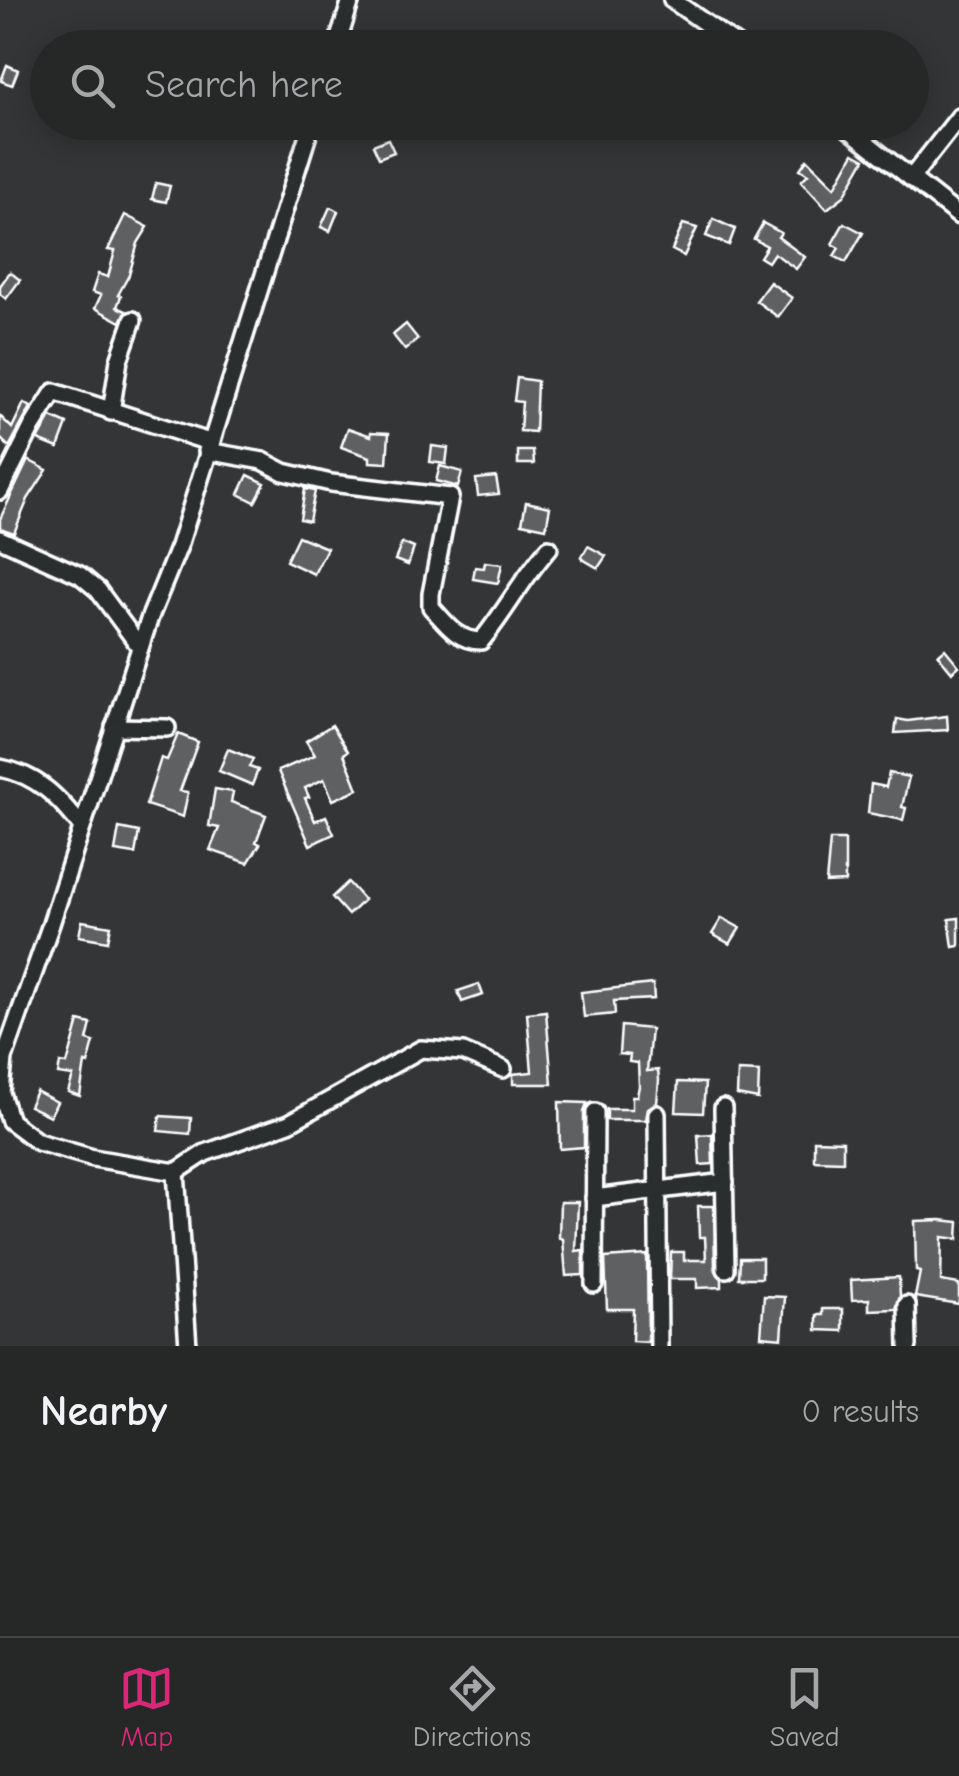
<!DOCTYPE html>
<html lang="en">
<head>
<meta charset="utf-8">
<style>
  :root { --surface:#262828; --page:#323434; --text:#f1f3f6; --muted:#a4a6a8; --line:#424445; --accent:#db2777 }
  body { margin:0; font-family:"Comic Neue",sans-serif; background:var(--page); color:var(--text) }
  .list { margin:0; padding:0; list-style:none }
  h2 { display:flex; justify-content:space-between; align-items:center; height:130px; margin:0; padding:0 40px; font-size:42px }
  h2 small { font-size:32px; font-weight:400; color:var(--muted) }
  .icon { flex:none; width:55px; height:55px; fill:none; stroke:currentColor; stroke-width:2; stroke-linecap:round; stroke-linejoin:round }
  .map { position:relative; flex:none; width:959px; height:1346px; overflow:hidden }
  .search { position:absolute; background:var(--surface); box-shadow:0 5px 25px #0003; left:30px; right:30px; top:30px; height:110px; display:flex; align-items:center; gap:25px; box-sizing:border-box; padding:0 35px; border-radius:55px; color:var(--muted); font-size:38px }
  .sheet { height:290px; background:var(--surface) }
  nav { display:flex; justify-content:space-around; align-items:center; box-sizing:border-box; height:140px; border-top:2px solid var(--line); background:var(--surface); font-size:28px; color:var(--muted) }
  nav a { display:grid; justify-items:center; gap:5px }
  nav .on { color:var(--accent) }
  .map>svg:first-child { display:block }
  .building { fill:#5f6162; stroke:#fff; stroke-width:2.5 }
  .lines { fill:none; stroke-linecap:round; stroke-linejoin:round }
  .minor-casing { stroke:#fff; stroke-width:22 }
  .minor { stroke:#2a2d2e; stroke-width:15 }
</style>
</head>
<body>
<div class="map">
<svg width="959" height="1346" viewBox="0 0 959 1346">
  <rect width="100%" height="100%" fill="#333536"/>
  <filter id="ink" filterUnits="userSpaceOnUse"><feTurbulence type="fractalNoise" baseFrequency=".01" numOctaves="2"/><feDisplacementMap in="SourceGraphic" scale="20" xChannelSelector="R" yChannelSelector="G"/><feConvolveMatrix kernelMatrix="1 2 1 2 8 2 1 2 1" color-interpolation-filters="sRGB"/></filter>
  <g filter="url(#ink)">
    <g class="building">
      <path d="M7 65 18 70 12 85 1 81Z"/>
      <path d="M388 139 394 152 379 158 373 145Z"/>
      <path d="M854 153 865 159 844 196 827 209 801 181 808 174 800 169 807 159 835 187Z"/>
      <path d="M156 183 170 186 166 202 152 199Z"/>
      <path d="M330 207 338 211 330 231 321 227Z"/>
      <path d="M125 215 148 227 138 243 129 275 118 295 121 296 117 307 126 311 121 322 95 308 101 295 92 292 98 274 108 277 115 251 108 250Z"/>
      <path d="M713 219 735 229 729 245 706 236Z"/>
      <path d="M763 223 781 233 778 237 805 257 796 269 774 253 768 262 760 257 767 246 754 239Z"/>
      <path d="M844 223 863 233 846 262 834 256 839 248 832 244Z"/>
      <path d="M683 224 697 228 684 256 672 250Z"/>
      <path d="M10 272 20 280 6 299 0 294V286Z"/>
      <path d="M770 282 792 298 778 317 756 301Z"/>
      <path d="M406 324 418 339 405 350 393 335Z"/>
      <path d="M517 378 537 381 535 432 520 431 522 402 514 401Z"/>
      <path d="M24 403 31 407 9 447 0 438V416L12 428Z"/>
      <path d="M51 417 67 424 58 448 38 440Z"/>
      <path d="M348 428 371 436V432L389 433 387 463 370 462V457L341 447Z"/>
      <path d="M432 446 448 448 446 464 430 462Z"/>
      <path d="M518 451H533L534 464H518Z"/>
      <path d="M28 460 47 470 28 499 14 533 0 528V519Z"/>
      <path d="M440 466 462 472 458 487 436 481Z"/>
      <path d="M248 475 265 483 255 502 239 494Z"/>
      <path d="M496 477 499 494 478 496 476 479Z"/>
      <path d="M305 489 315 491 309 521 300 519Z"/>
      <path d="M526 502 550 507 546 528 522 523Z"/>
      <path d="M298 536 327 548 314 574 286 561Z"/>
      <path d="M402 543 414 548 408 565 395 560Z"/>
      <path d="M588 546 606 556 598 568 581 558Z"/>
      <path d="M485 562 502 564 498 583 473 579 475 567 484 568Z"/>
      <path d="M945 649 959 666 952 672 938 655Z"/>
      <path d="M947 716 948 730 895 733 897 719 908 721Z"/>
      <path d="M332 725 348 751 344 754 358 789 333 800 324 779 305 788 309 797 305 798 315 821 326 816 334 834 310 845 278 771 315 755 306 741Z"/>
      <path d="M178 734 198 742 180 791 188 792 183 817 146 805 161 758 167 760Z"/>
      <path d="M228 749 253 759 249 767 258 770 252 785 219 771Z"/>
      <path d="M889 773 909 777 902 807 906 808 903 820 868 813 871 784 886 787Z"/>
      <path d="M215 789 233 792 231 802 266 815 256 842 260 844 248 863 210 850 219 828 209 826Z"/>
      <path d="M119 828 139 832 135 854 115 851Z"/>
      <path d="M830 840H845V882L826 883Z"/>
      <path d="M348 882 364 900 348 915 332 897Z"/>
      <path d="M722 918 740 928 730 944 712 934Z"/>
      <path d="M959 918V946L953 947 949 919Z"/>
      <path d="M82 921 111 926 108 941 79 936Z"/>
      <path d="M479 984 483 995 462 1002 458 991Z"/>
      <path d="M653 984 654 999 614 1001 615 1014 584 1017 581 992Z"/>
      <path d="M546 1011 552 1084H513V1074L532 1072 527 1013Z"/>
      <path d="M79 1021 91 1024 87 1040 94 1042 88 1064 85 1063 80 1096 68 1092 73 1076 58 1074 60 1063 67 1064Z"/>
      <path d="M621 1026 651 1029 647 1071 658 1070 659 1080 657 1103 648 1108 646 1120H607V1109H632V1096H637L639 1086 638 1063 629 1062 630 1055 619 1054Z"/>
      <path d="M738 1071 759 1072 758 1099 737 1095Z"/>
      <path d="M678 1082 705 1083 703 1113 676 1112Z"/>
      <path d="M36 1091 57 1102 50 1116 29 1106Z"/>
      <path d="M559 1102 587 1103 584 1112V1147L560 1149Z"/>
      <path d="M160 1116 191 1118 190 1134 158 1131Z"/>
      <path d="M712 1134 713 1164 700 1165 698 1135Z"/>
      <path d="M814 1140 843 1141V1161L814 1160Z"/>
      <path d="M560 1202H578L576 1251 583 1250V1275L566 1276 563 1239 559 1238Z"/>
      <path d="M698 1206H714L715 1269 722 1279V1287L697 1288V1279H670L671 1252H684V1260H706L705 1237H699Z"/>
      <path d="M941 1220 959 1222 958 1239 942 1237 941 1281 959 1284V1304L915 1297 920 1272 916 1271 915 1221Z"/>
      <path d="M647 1255 648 1342 632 1341 633 1309H607L605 1258Z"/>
      <path d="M740 1258H762V1278H739Z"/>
      <path d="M899 1277 900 1296 896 1309 869 1310V1299L852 1300 851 1280Z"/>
      <path d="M764 1296 785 1297 782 1338 761 1336Z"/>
      <path d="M823 1309H843V1331L817 1330V1315H823Z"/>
    </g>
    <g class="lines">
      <g class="minor-casing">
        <g id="minor">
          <path d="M672 0 741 48"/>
          <path d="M336 48 351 0"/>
          <path d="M312 122 179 546 150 617 51 924 4 1058 1 1093 10 1121 38 1142 93 1158 176 1172 205 1153 289 1123 421 1049 463 1052 503 1069"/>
          <path d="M840 122 959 216"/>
          <path d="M911 178 959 117"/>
          <path d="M111 412 119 360 133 320"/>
          <path d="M207 451 263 461 284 472 331 483 450 497 431 594V607C446 623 457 641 481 641 506 611 523 577 549 548"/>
          <path d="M0 491 32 427 54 392 209 442"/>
          <path d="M0 539 80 575 98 590 140 647"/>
          <path d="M114 727 167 728"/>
          <path d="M0 768C38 775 59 798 82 827"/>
          <path d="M723 1108 726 1269"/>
          <path d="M657 1114 659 1346"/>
          <path d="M176 1172 188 1346"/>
          <path d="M594 1198 725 1182"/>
          <path d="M594 1284 595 1112"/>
          <path d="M907 1305 908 1346"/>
        </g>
      </g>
      <use href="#minor" class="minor"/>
    </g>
  </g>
</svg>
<div class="search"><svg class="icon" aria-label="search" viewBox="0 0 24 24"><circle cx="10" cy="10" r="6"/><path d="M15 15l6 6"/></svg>Search here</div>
</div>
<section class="sheet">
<h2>Nearby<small>0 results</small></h2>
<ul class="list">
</ul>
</section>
<nav>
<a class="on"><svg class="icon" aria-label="map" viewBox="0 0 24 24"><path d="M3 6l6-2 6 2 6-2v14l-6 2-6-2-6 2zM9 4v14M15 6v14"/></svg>Map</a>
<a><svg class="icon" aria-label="directions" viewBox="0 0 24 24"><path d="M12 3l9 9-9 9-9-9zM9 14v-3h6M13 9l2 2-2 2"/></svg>Directions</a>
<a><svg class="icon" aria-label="saved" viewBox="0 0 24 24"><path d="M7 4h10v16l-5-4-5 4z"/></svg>Saved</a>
</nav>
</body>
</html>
